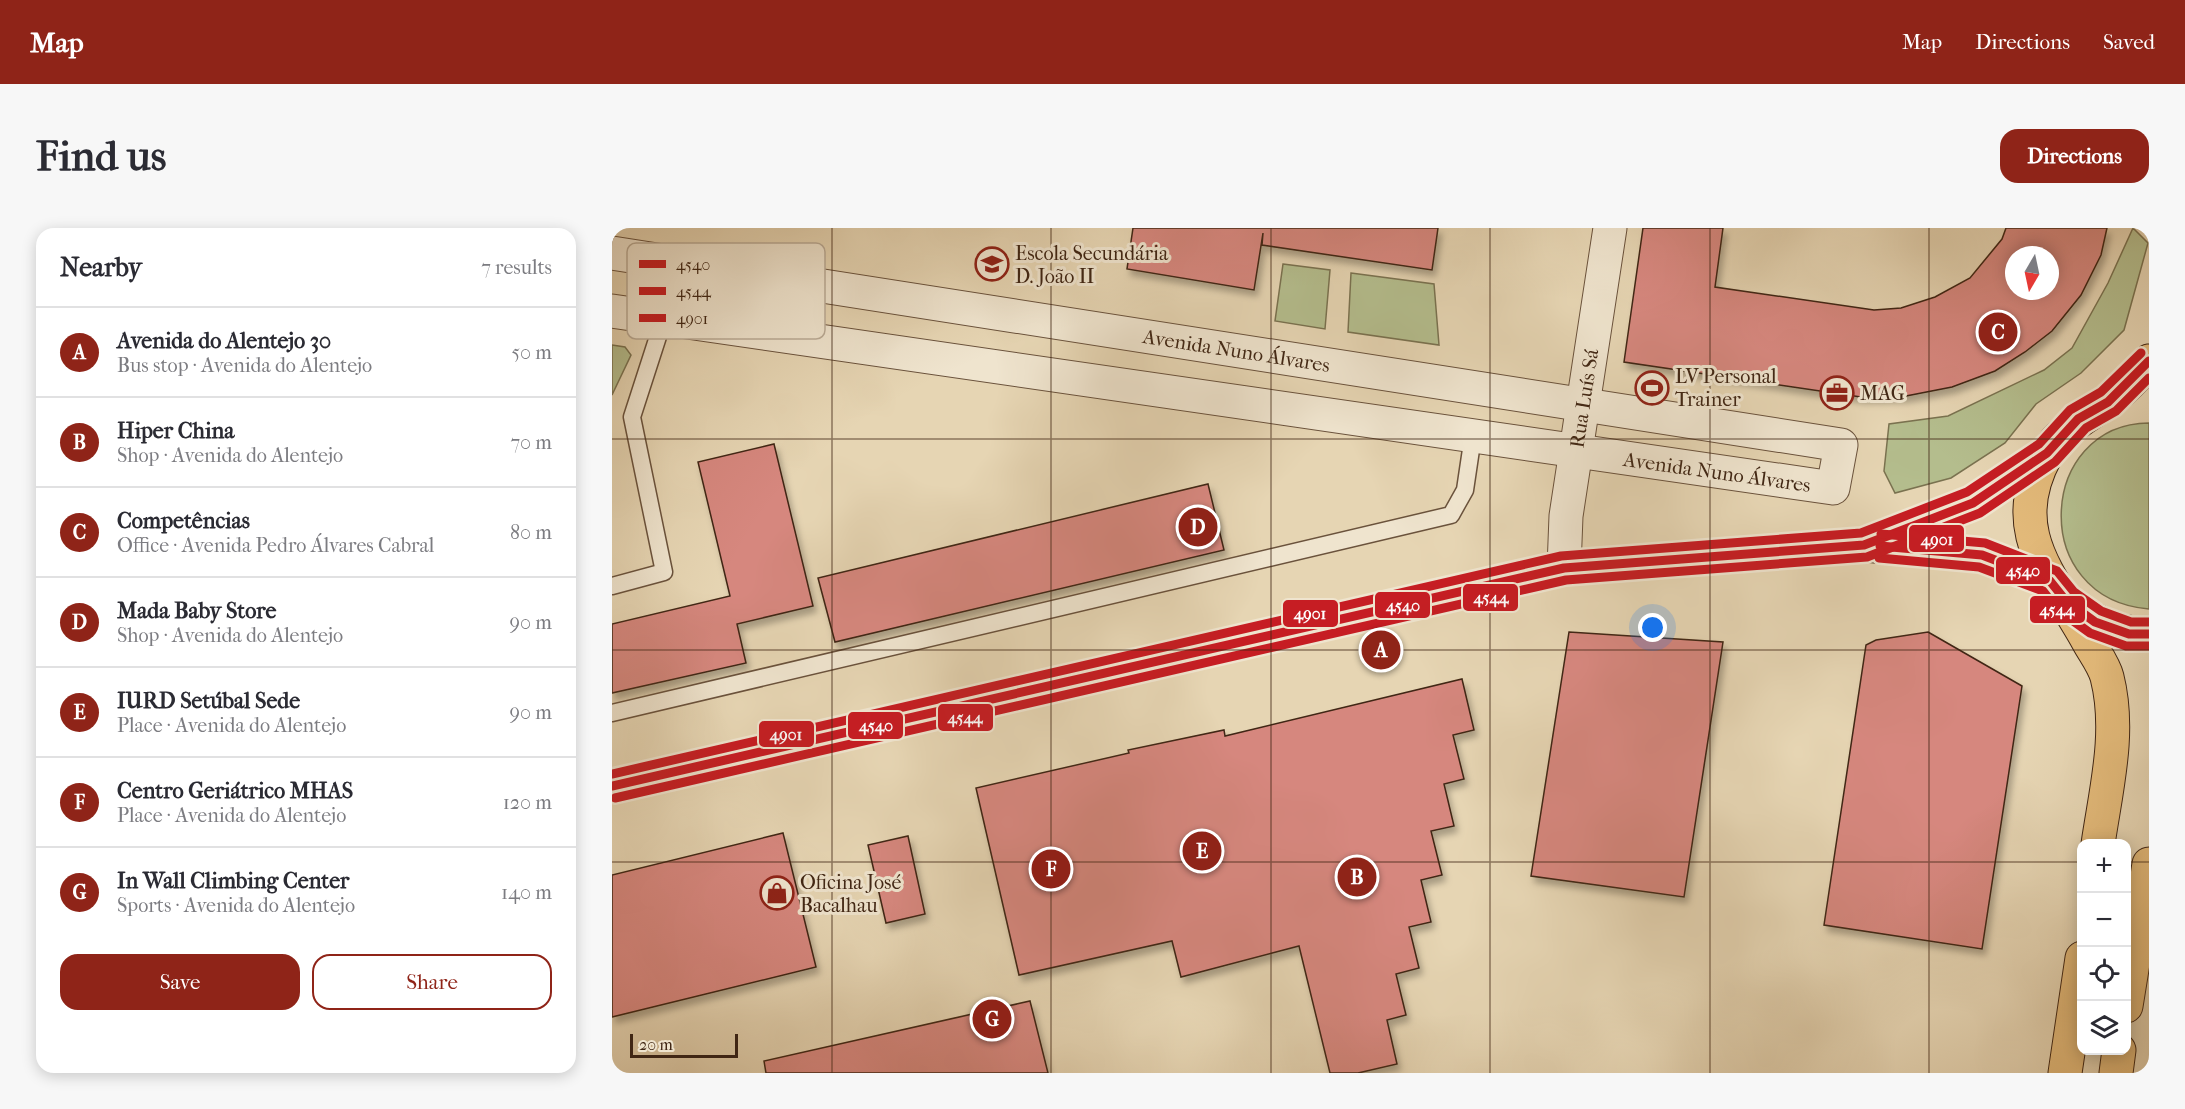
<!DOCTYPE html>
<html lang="en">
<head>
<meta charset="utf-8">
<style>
  :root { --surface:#fff; --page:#f7f7f7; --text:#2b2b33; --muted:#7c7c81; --line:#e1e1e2; --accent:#8f2418 }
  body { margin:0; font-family:"IM FELL French Canon",serif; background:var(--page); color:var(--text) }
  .controls { position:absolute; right:18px; bottom:18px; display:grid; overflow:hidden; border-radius:12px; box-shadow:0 3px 15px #0003 }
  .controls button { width:54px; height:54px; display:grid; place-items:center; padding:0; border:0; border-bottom:2px solid var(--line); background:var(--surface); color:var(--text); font:30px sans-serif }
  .compass { position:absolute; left:1393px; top:18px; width:54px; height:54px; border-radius:50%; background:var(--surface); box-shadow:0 3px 15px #0003; rotate:189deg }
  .scale { position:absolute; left:18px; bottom:15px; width:108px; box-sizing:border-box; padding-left:6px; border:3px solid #402614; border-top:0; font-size:16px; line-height:21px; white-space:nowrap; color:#402614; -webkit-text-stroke:4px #efe4ce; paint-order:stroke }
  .you { position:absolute; left:1041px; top:400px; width:21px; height:21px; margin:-15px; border:4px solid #fff; border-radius:50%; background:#1a73e8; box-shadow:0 0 0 9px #1a73e833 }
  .badge { display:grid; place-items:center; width:39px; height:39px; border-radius:50%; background:var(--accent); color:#fff; font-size:20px; font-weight:700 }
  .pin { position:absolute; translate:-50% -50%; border:3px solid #fff; box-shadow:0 2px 6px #0006 }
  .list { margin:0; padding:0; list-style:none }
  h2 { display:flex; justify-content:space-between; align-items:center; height:78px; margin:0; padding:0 24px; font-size:26px }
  h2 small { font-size:20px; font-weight:400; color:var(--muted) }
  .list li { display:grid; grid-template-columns:39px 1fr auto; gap:18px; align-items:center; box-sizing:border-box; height:90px; padding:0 24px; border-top:2px solid var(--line) }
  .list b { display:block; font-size:22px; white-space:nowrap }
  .list p { margin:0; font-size:20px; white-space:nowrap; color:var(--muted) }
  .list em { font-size:20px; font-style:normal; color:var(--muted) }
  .actions { display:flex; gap:12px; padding:18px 24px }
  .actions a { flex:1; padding:14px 0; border:2px solid var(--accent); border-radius:18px; text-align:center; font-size:21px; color:var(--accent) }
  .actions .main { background:var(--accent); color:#fff }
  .icon { flex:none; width:33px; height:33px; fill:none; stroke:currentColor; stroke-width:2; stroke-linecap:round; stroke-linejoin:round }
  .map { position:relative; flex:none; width:1537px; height:845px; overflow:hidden; border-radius:18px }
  header { display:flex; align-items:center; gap:36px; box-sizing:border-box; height:84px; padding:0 30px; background:var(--accent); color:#fff }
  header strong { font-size:28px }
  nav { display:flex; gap:33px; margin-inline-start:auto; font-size:21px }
  .intro { display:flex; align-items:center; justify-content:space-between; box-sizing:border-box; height:144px; padding:0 36px }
  h1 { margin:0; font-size:42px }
  .button { padding:15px 27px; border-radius:18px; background:var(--accent); color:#fff; font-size:21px; font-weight:700 }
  main { display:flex; gap:36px; padding:0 36px }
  aside { flex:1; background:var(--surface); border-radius:18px; box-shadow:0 3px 15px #0003 }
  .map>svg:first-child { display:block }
  .green { fill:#b4bd8d; stroke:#7a7250; stroke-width:1.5 }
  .building { fill:#d6877e; stroke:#402614; stroke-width:1.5; fill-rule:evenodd; filter:url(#shadow) }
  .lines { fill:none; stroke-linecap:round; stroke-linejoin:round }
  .lane-casing { stroke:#6a523c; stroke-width:19 }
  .street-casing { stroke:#6a523c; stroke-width:35 }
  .secondary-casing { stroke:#402614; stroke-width:35 }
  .primary-casing { stroke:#402614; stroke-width:35 }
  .lane { stroke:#efe4ce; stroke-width:16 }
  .street { stroke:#efe4ce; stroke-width:33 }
  .secondary { stroke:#efe4ce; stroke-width:33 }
  .primary { stroke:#e3ba7a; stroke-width:33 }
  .bus-1-casing { stroke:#efe4ce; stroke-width:14 }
  .bus-2-casing { stroke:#efe4ce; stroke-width:14 }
  .bus-3-casing { stroke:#efe4ce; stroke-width:14 }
  .bus-1 { stroke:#c61d23; stroke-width:9 }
  .bus-2 { stroke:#c61d23; stroke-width:9 }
  .bus-3 { stroke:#c61d23; stroke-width:9 }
  .grid { fill:none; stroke:#402614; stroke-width:1.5; stroke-opacity:0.55 }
  .labels { text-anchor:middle; stroke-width:6; stroke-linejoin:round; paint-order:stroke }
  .poi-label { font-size:20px; fill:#402614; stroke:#efe4ce; text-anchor:start }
  .street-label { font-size:20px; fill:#402614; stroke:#efe4ce }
  .key { fill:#efe4ce; stroke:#baab96; stroke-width:1.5 }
  .key-label { font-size:16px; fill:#402614 }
  .line-badge { stroke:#efe4ce; stroke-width:2 }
  .badge-label { font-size:16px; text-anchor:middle; font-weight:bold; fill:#fff }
</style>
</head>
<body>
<header>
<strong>Map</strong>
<nav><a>Map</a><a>Directions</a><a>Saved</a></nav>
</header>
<div class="intro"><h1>Find us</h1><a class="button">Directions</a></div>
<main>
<aside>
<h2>Nearby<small>7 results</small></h2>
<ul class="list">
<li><span class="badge">A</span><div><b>Avenida do Alentejo 30</b><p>Bus stop · Avenida do Alentejo</p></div><em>50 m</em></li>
<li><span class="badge">B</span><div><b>Hiper China</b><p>Shop · Avenida do Alentejo</p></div><em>70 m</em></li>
<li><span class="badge">C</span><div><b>Competências</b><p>Office · Avenida Pedro Álvares Cabral</p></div><em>80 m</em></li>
<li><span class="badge">D</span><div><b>Mada Baby Store</b><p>Shop · Avenida do Alentejo</p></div><em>90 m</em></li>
<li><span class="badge">E</span><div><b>IURD Setúbal Sede</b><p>Place · Avenida do Alentejo</p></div><em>90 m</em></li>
<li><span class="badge">F</span><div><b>Centro Geriátrico MHAS</b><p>Place · Avenida do Alentejo</p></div><em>120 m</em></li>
<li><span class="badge">G</span><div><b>In Wall Climbing Center</b><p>Sports · Avenida do Alentejo</p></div><em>140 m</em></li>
</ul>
<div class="actions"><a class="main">Save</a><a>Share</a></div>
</aside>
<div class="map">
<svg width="1537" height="845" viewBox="0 0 1537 845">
  <defs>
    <filter id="shadow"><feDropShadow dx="3.5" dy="6" stdDeviation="3" flood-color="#0004"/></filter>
  </defs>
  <rect width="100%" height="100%" fill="#e6d5b3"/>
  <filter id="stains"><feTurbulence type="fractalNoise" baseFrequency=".00333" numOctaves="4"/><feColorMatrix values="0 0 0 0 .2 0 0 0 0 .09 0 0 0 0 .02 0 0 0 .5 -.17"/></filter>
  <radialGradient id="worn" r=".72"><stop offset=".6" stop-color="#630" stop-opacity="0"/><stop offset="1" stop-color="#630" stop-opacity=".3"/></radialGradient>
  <g class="green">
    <path d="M1521 0 1536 15 1512 102 1469 145 1424 176 1393 215 1339 250 1283 265 1272 243 1277 196 1336 188 1432 142 1460 120 1496 55Z"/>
    <path d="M671 36 718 42 713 101 663 93Z"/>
    <path d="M739 45 822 56 827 117 736 104Z"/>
    <path d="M0 117 13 119 19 127 0 167Z"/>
    <path d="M1537 195V381C1415 371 1425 196 1537 195Z"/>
  </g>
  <g class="building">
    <path d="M521 0H826L820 42 650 17 651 5 642 62 515 41Z"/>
    <path d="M1031 0H1111L1103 59 1262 82 1289 80 1323 69 1358 50 1390 11 1394 0H1495L1489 27 1469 67 1440 103 1413 124 1383 143 1340 159 1294 168 1249 169 1012 134ZM1402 27H1438V63H1402Z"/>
    <path d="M162 216 201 378 125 396 134 435 0 465V396L118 368 86 234Z"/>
    <path d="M596 256 612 322 223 414 206 350Z"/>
    <path d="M957 404 1111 414 1072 669 919 648Z"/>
    <path d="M1316 404 1410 458 1370 721 1212 697 1254 417 1264 412Z"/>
    <path d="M850 451 862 502 841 507 852 551 832 556 842 598 819 603 830 647 809 652 819 694 797 699 807 740 784 746 794 787 775 792 785 836 746 845H718L687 718 569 749 560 713 407 747 364 560 517 525 516 522 612 502 613 508Z"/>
    <path d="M171 605 204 739 0 789V647Z"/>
    <path d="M296 608 313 686 274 695 256 617Z"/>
    <path d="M418 773 436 845H154L152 833Z"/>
  </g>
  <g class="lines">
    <g class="lane-casing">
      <g id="lane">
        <path d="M0 358 52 344 20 189 52 90"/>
        <path d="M0 485 839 287 853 262 861 208"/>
      </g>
    </g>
    <g class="street-casing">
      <g id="street">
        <path id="s1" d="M0 25 1229 217 1221 260 0 83"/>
        <path id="s2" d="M952 340 954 288 998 0"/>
      </g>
    </g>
    <g class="secondary-casing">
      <g id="secondary">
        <path d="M1260 314 1361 275 1435 225"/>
        <path d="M0 558 952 340 1252 317 1370 327 1438 353"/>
      </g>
    </g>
    <g class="primary-casing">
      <g id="primary">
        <path d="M1458 376C1483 394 1505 406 1537 406"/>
        <path d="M1486 616C1494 561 1509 504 1495 449 1492 437 1482 424 1476 413 1441 349 1392 304 1434 227 1448 202 1473 190 1495 174 1509 164 1526 147 1537 133"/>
        <path d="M1514 778 1537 636"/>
        <path d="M1453 845 1470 730"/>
        <path d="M1504 845 1507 822"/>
      </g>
    </g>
    <use href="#lane" class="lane"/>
    <use href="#street" class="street"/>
    <use href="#secondary" class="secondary"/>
    <use href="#primary" class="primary"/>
    <g class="bus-1-casing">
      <g id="bus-1">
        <path d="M1268 318 1370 327 1438 353 1454 373 1483 394 1517 406H1537"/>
        <path d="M0 558 952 340 1252 317 1361 275 1435 225 1466 191 1496 174 1537 133"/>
      </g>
    </g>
    <g class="bus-2-casing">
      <g id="bus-2">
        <path d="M1267 330 1367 339 1431 363 1446 382 1478 405 1514 418H1537"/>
        <path d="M3 570 954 352 1255 329 1368 285 1443 234 1474 200 1504 183 1537 150"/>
      </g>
    </g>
    <g class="bus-3-casing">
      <g id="bus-3">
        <path d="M1269 306 1373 315 1445 343 1462 364 1489 383 1519 394H1537"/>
        <path d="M0 546 949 328 1249 305 1355 264 1427 216 1458 182 1489 164 1529 125"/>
      </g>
    </g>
    <use href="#bus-1" class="bus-1"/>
    <use href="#bus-2" class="bus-2"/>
    <use href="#bus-3" class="bus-3"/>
  </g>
  <path class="grid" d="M220 0V845M439 0V845M659 0V845M878 0V845M1098 0V845M1317 0V845M0 211H1537M0 422H1537M0 634H1470M1514 634H1537"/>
  <defs>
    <g id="school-ring" transform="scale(1.725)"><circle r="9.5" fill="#efe4ce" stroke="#8f2418" stroke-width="1.5"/><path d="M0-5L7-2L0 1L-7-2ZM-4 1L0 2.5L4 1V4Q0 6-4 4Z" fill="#8f2418"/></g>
    <g id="stadium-ring" transform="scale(1.725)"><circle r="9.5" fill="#efe4ce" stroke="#8f2418" stroke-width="1.5"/><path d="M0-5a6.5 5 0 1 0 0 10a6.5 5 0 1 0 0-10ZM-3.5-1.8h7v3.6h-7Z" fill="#8f2418"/></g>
    <g id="office-ring" transform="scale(1.725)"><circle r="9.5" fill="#efe4ce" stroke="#8f2418" stroke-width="1.5"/><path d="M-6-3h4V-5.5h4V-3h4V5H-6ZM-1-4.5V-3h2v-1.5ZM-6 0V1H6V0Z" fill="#8f2418"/></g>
    <g id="shop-ring" transform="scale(1.725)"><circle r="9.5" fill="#efe4ce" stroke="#8f2418" stroke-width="1.5"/><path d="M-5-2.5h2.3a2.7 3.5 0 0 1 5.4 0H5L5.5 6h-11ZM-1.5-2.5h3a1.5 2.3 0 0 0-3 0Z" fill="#8f2418"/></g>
  </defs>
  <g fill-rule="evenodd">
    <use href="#school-ring" x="380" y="36"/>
    <use href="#stadium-ring" x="1040" y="160"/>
    <use href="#office-ring" x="1225" y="165"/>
    <use href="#shop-ring" x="165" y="665"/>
  </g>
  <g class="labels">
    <g class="poi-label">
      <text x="403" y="32">Escola Secundária<tspan x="403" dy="23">D. João II</tspan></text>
      <text x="1063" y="155">LV Personal<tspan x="1063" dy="23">Trainer</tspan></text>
      <text x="1248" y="172">MAG</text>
      <text x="188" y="661">Oficina José<tspan x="188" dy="23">Bacalhau</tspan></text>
    </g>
    <g class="street-label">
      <text dy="7" stroke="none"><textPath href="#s1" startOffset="632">Avenida Nuno Álvares</textPath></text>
      <text dy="7" stroke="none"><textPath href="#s2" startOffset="171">Rua Luís Sá</textPath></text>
      <text transform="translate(1105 244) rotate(8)" y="7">Avenida Nuno Álvares</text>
    </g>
  </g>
  <rect x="15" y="15" width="198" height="96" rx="9" class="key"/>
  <rect x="27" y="32" width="27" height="8" fill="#c61d23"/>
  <rect x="27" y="59" width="27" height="8" fill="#c61d23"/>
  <rect x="27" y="86" width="27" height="8" fill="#c61d23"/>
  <g class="key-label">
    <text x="64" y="42">4540</text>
    <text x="64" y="69">4544</text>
    <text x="64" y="96">4901</text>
  </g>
  <g class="line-badge">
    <rect x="1296" y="296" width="57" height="29" rx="6" fill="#c61d23"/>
    <rect x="1383" y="328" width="56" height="29" rx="6" fill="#c61d23"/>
    <rect x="850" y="355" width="57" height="29" rx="6" fill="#c61d23"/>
    <rect x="762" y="363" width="57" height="28" rx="6" fill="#c61d23"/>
    <rect x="1417" y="367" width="57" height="29" rx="6" fill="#c61d23"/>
    <rect x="670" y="371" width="57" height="29" rx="6" fill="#c61d23"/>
    <rect x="325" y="475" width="57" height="29" rx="6" fill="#c61d23"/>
    <rect x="235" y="483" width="57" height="29" rx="6" fill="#c61d23"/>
    <rect x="146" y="492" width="57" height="28" rx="6" fill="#c61d23"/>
  </g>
  <g class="badge-label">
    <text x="1325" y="317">4901</text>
    <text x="1411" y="348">4540</text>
    <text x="879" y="375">4544</text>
    <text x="791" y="383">4540</text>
    <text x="1445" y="387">4544</text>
    <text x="698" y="391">4901</text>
    <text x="353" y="495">4544</text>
    <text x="264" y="503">4540</text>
    <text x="174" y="512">4901</text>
  </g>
  <rect width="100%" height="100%" filter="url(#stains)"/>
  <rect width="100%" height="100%" fill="url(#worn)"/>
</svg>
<div class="controls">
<button>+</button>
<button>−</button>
<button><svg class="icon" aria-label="locate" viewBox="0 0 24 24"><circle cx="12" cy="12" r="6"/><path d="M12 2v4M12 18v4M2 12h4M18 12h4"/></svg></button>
<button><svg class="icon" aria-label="layers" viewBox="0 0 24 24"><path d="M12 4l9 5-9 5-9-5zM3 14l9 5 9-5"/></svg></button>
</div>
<svg class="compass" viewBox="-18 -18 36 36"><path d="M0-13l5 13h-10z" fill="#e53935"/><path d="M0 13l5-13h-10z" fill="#7c7c81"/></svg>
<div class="scale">20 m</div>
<div class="you"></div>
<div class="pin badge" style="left:769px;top:422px">A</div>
<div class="pin badge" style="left:745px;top:649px">B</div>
<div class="pin badge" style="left:1386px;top:104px">C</div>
<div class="pin badge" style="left:586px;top:299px">D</div>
<div class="pin badge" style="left:590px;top:623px">E</div>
<div class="pin badge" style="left:439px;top:641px">F</div>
<div class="pin badge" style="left:380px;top:791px">G</div>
</div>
</main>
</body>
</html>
